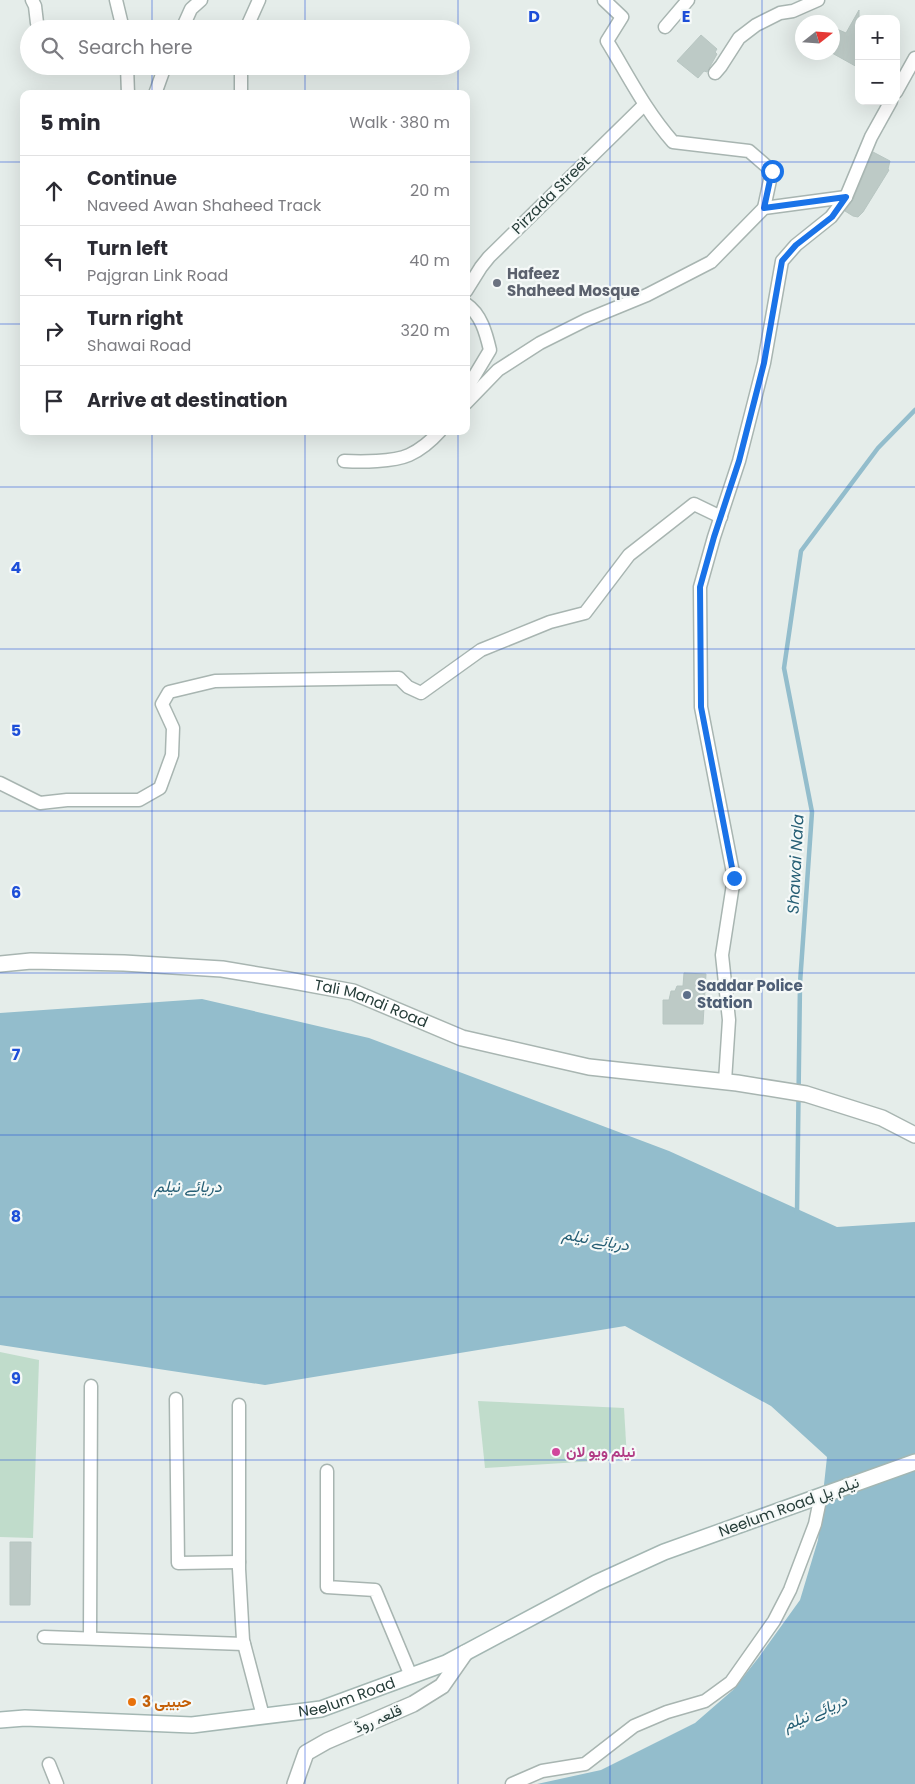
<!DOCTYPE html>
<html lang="en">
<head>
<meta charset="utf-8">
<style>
  :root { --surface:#fff; --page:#f2f2f3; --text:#2b2b33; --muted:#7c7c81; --line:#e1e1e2 }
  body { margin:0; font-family:Poppins,Vazirmatn,sans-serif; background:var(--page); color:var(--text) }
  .controls { position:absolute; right:15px; top:15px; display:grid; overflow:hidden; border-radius:10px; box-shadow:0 5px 20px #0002 }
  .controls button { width:45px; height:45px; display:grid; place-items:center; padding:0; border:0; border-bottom:1px solid var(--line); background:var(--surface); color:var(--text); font:25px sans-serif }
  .compass { position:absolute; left:795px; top:15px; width:45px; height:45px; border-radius:50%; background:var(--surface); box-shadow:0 5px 20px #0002; rotate:73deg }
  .stop { position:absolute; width:15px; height:15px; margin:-11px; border:4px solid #1a73e8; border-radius:50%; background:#fff }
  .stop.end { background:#1a73e8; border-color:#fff; box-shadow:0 1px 5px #0008 }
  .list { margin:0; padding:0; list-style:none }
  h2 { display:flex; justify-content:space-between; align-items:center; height:65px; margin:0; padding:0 20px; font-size:21px }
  h2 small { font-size:16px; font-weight:400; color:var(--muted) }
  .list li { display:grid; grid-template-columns:32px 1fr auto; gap:15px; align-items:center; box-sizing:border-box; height:70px; padding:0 20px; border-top:1px solid var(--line) }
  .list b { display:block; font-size:19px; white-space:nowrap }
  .list p { margin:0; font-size:16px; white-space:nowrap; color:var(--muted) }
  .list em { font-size:16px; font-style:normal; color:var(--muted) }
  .icon { flex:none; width:28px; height:28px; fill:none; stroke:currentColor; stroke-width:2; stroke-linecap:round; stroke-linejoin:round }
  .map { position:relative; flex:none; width:915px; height:1784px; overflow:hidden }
  .search { position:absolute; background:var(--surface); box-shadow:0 5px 20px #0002; left:20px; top:20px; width:450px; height:55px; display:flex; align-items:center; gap:12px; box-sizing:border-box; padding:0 18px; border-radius:28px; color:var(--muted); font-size:19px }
  .panel { position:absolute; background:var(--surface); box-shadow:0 5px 20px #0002; left:20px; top:90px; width:450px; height:345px; border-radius:10px }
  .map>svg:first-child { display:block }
  .green { fill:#c0dccb }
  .water { fill:#93bdcc }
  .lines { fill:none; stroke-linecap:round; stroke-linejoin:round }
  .stream { stroke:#93bdcc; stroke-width:4.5 }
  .building { fill:#bdcac6; stroke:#b8c6c2 }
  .minor-casing { stroke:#a8b5b1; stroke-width:15 }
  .tertiary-casing { stroke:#a8b5b1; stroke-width:18 }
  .secondary-casing { stroke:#a4b7b3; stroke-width:18 }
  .minor { stroke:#fff; stroke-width:12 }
  .tertiary { stroke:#fff; stroke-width:15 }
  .secondary { stroke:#fff; stroke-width:15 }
  .route { stroke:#1a73e8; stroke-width:6 }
  .grid { fill:none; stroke:#1d4ed8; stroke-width:1; stroke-opacity:0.55 }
  .worship-dot { fill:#6b7280; stroke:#f5f9f8; stroke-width:2 }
  .service-dot { fill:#5c6f8a; stroke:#f5f9f8; stroke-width:2 }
  .hotel-dot { fill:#d1479c; stroke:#f5f9f8; stroke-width:2 }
  .food-dot { fill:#e8710a; stroke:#f5f9f8; stroke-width:2 }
  .labels { text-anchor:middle; stroke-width:4.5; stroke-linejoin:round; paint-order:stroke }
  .street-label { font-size:15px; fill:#263d39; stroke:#f5f9f8 }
  .worship-label { font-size:15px; font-weight:bold; fill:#5b616d; stroke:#f5f9f8; text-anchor:start }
  .service-label { font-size:15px; font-weight:bold; fill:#4e5e75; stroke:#f5f9f8; text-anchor:start }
  .hotel-label { font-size:15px; font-weight:bold; fill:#b23c85; stroke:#f5f9f8; text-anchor:start }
  .food-label { font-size:15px; font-weight:bold; fill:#c56008; stroke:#f5f9f8; text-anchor:start }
  .water-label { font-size:16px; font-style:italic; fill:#255e74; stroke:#f5f9f8 }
  .grid-label { font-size:16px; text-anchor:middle; font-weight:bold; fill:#1d4ed8; stroke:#f5f9f8; stroke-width:4.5; stroke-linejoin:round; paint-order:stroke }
</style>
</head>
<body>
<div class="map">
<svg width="915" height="1784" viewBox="0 0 915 1784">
  <rect width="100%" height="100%" fill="#e5edea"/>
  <g class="green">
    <path d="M0 1352 39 1360 33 1538 0 1537Z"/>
    <path d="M478 1401 624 1408 627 1459 485 1468Z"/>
  </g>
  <path class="water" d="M202 999 369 1038 669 1151 837 1227 915 1222V1784H537L601 1770 695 1723 733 1690 759 1657 800 1600 818 1540 827 1457 771 1406 625 1326 265 1385 0 1345V1013Z"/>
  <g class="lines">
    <path class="stream" d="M797 1213 800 983 812 812 784 668 801 551 878 448 915 410"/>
  </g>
  <g class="building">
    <path d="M859 10V68L832 53V27L846 33Z"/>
    <path d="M701 35 717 49 715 52 717 54 707 72 704 71 698 78 677 61Z"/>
    <path d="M873 152 890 161 888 169 889 170 863 212 858 217 853 216 845 211 853 200Z"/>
    <path d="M684 973 706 974 703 1024H663V1000H669L671 991H675L677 986H683Z"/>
    <path d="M10 1542H31L30 1605H10Z"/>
  </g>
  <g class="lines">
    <g class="minor-casing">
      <g id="minor">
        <path d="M32 0 35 6 37 23"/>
        <path d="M116 0 123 29"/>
        <path d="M604 0 622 17 607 41C629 77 645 110 673 142L749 151 772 171 764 208"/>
        <path d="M665 27 688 0"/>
        <path d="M182 29 191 9 201 0"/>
        <path d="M246 29 259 0"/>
        <path d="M127 66 128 94"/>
        <path d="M715 73 721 66 739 38 756 25 780 13 793 11 818 0"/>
        <path d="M896 92 915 58"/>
        <path d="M155 94 165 66"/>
        <path d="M241 94V66"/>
        <path d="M466 291 481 267 489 257 644 105"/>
        <path d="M466 304C481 314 486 333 490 350L469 385 466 396"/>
        <path d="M466 403 498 370 540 343 586 320 647 295 711 262 764 208 846 197"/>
        <path d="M344 461C361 462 393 462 409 455 420 450 432 440 440 431"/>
        <path d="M0 783 40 803 67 800H139L160 788 172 755 173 728 162 704 169 692 215 681 399 678 408 687 421 693 481 650 550 622 585 613 629 555 694 504 721 517"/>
        <path d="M725 1081 729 1020 722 955 734 878 701 707 700 587 714 537 739 461 764 363 782 261 796 245 831 217 846 197 871 137 891 101"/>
        <path d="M176 1399 178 1563 239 1562"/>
        <path d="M239 1405V1569L243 1640 263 1716"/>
        <path d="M327 1471V1587L375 1590 411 1676"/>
        <path d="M44 1637 244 1644"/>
        <path d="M90 1638 91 1386"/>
        <path d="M49 1764 57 1784"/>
        <path d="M512 1784 542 1771 585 1764 634 1726 667 1712 705 1701 731 1682 774 1621 790 1590 815 1524 821 1495"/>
      </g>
    </g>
    <g class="tertiary-casing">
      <g id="tertiary">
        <path id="s1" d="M0 964 31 961 124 963 222 969 288 980 353 992 462 1038 589 1067 737 1083 806 1094 882 1118 915 1135"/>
        <path d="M295 1784 306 1753 327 1741 413 1704 442 1686 465 1653"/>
      </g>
    </g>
    <g class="secondary-casing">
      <g id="secondary">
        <path id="s2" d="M0 1720 25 1718 192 1725 321 1709 446 1663 596 1583 664 1552 915 1462"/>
      </g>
    </g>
    <use href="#minor" class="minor"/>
    <use href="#tertiary" class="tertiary"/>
    <use href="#secondary" class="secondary"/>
  </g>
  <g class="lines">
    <path class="route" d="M734 878 701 707 700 587 714 537 739 461 764 363 782 261 796 245 832 217 846 197 764 208 772 171"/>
  </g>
  <path class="grid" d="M152 0V29M305 0V29M458 0V29M610 0V1784M762 0V1784M152 66V94M305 66V94M458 66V94M0 162H24M466 162H915M0 324H24M466 324H915M152 431V1784M305 431V1784M458 431V1784M0 487H915M0 649H915M0 811H915M0 973H915M0 1135H915M0 1297H915M0 1460H915M0 1622H915"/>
  <circle class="worship-dot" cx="497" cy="283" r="5"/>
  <circle class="service-dot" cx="687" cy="995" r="5"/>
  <circle class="hotel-dot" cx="556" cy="1452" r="5"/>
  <circle class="food-dot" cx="132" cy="1702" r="5"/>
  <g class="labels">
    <g class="street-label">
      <text transform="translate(551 195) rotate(-45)" y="5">Pirzada Street</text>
      <text dy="5" stroke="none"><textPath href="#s1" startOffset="376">Tali Mandi Road</textPath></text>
      <text transform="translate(789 1507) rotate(-20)" y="5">Neelum Road نیلم پل</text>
      <text dy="5" stroke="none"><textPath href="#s2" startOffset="350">Neelum Road</textPath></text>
      <text transform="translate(378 1719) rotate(-23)" y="5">قلعہ روڈ</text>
    </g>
    <g class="worship-label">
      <text x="507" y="279">Hafeez<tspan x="507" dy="17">Shaheed Mosque</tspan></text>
    </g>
    <g class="service-label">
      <text x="697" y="991">Saddar Police<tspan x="697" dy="17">Station</tspan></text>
    </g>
    <g class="hotel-label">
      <text x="566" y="1457">نیلم ویو لان</text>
    </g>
    <g class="food-label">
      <text x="142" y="1707">حبیبی 3</text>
    </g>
    <g class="water-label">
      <text transform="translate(795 864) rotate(-87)" y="6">Shawai Nala</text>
      <text x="188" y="1192">دریائے نیلم</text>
      <text transform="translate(596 1239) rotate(10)" y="6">دریائے نیلم</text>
      <text transform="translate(815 1712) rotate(-23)" y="6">دریائے نیلم</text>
    </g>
  </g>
  <g class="grid-label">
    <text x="534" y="22">D</text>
    <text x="686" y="22">E</text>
    <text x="16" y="573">4</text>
    <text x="16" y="736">5</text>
    <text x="16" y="898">6</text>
    <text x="16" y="1060">7</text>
    <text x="16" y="1222">8</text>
    <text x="16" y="1384">9</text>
  </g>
</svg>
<div class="controls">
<button>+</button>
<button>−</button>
</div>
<svg class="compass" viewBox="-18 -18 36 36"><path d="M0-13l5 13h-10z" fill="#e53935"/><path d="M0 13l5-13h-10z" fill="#7c7c81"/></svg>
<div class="stop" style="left:772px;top:171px"></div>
<div class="stop end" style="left:734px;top:878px"></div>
<div class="search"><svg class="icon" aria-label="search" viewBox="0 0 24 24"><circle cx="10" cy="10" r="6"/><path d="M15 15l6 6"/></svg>Search here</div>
<section class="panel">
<h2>5 min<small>Walk · 380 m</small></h2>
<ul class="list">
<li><svg class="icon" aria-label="ahead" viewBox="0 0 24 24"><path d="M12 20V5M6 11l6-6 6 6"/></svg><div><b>Continue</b><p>Naveed Awan Shaheed Track</p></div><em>20 m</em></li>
<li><svg class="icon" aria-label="left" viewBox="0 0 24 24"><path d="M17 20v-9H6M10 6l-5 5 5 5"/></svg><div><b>Turn left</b><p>Pajgran Link Road</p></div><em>40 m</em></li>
<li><svg class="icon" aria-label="right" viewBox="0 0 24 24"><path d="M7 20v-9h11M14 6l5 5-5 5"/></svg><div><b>Turn right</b><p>Shawai Road</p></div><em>320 m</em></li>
<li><svg class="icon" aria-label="arrive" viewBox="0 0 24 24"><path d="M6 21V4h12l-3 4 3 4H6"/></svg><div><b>Arrive at destination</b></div></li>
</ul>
</section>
</div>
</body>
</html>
